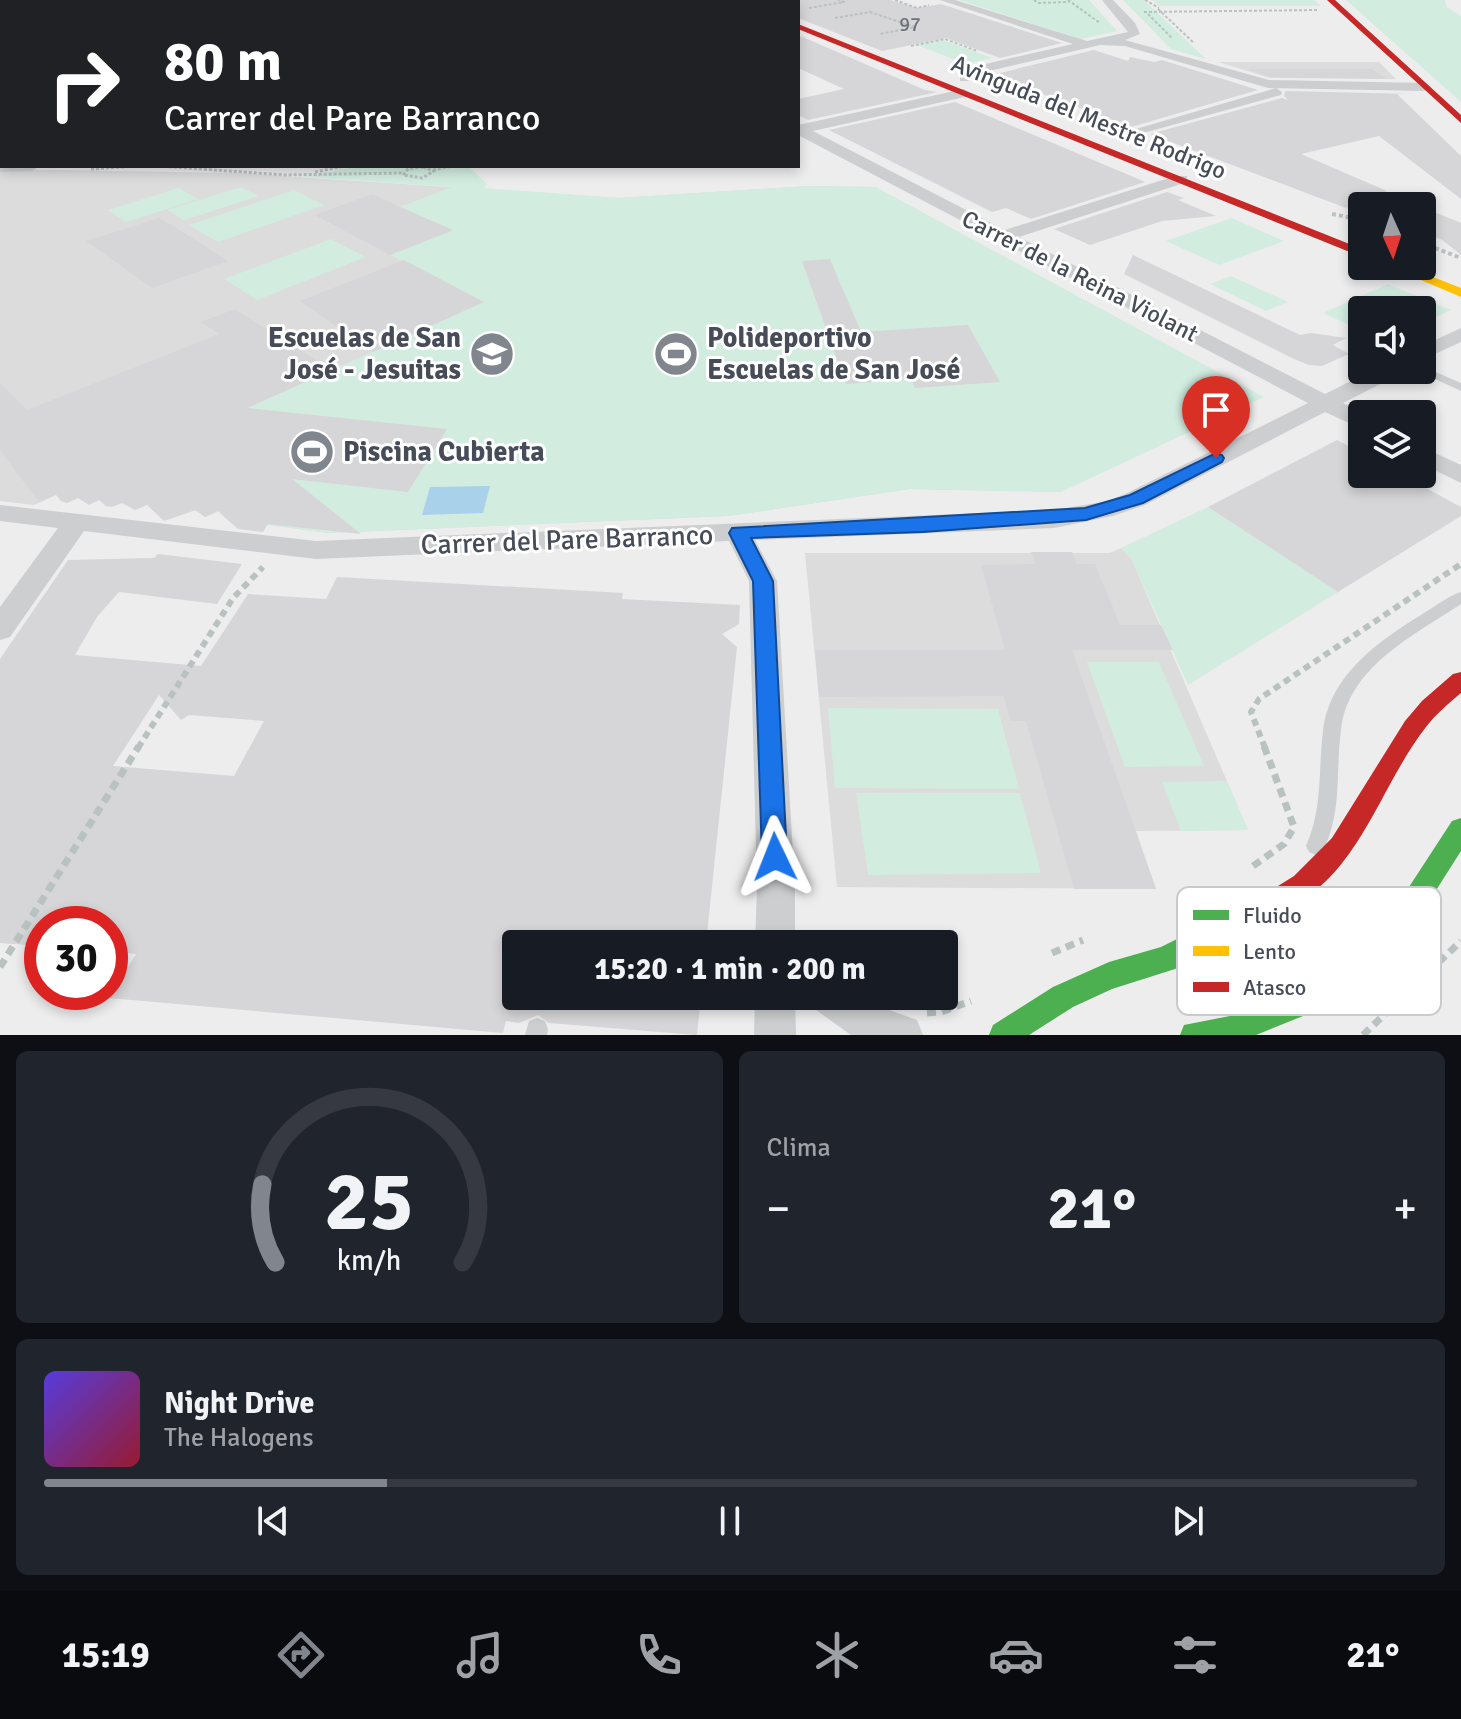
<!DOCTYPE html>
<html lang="es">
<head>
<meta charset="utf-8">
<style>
  body { margin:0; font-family:Signika,sans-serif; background:#20242c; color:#f1f3f6; height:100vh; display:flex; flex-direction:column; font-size:30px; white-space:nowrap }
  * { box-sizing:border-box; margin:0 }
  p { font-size:26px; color:#9ea1a6 }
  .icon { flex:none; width:44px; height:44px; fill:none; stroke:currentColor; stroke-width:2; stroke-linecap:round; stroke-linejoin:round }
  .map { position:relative; height:1035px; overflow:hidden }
  .panel { display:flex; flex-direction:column; gap:16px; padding:16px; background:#0d0f14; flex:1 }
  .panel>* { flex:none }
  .guide { position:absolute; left:0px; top:0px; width:800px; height:168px; box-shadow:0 4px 12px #0003; background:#202124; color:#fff; overflow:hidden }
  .needle { width:52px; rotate:177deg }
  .fabs { position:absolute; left:1348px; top:192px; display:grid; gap:16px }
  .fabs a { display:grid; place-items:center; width:88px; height:88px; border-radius:8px; background:#171b24; box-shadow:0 4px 12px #0003; font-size:40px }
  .speed { position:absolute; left:24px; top:906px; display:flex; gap:16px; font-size:40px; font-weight:700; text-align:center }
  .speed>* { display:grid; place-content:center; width:104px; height:104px; border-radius:50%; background:#171b24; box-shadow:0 4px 12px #0003; line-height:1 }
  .speed .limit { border:12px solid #d22; background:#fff; color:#111 }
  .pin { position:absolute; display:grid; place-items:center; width:68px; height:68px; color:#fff; margin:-82px -34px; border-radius:50% 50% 50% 0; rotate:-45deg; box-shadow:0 0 8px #0007 }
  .pin .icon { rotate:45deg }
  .me { position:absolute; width:88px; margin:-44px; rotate:358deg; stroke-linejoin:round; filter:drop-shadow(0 0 6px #0008) }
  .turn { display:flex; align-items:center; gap:28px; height:168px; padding:0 32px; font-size:36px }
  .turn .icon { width:104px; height:104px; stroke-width:2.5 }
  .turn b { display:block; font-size:56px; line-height:68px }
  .big { font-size:60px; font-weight:800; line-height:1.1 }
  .panel .widget { flex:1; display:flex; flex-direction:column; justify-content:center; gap:12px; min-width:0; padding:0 28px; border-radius:12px; background:#20242c }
  .panel .dial { align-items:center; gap:0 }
  .dial svg { height:208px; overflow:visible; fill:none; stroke:#363941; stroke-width:7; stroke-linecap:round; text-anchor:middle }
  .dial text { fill:#f1f3f6; stroke:none }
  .song { display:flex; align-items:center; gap:24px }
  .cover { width:96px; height:96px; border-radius:12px; background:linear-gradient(135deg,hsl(250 70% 55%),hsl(350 70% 35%)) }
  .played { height:8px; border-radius:4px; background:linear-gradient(90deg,#81858d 25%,#363941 25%) }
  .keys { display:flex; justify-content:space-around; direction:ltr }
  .heat { display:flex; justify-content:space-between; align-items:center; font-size:44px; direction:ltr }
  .panel .tiles { flex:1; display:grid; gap:16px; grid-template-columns:1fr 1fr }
  .widget:last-child { grid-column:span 2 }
  .trip { position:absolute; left:502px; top:930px; width:456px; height:80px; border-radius:8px; background:#171b24; box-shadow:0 4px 12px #0003; font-weight:800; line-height:80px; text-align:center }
  .menu { display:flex; height:128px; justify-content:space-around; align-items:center; background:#090b0e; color:#9ea1a6 }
  .menu .icon { width:56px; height:56px }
  .menu .active { color:#81858d }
  .menu b { font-size:36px; color:#f1f3f6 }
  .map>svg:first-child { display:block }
  .education { fill:#dcdcdd }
  .green { fill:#d2ece0 }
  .water { fill:#a9d1e9 }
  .building { fill:#d6d5d7; fill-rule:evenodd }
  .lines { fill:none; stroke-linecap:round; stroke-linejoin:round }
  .path-far4 { stroke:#b8c2c1; stroke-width:2; stroke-dasharray:3 2; stroke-linecap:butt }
  .path-far3 { stroke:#b8c2c1; stroke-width:3; stroke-dasharray:3 2; stroke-linecap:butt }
  .path-far2 { stroke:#b8c2c1; stroke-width:4; stroke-dasharray:4 3; stroke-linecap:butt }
  .path-far1 { stroke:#b8c2c1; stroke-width:6; stroke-dasharray:7 5; stroke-linecap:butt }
  .path { stroke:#b8c2c1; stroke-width:7; stroke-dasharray:9 6; stroke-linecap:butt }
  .lane { fill:#ccced0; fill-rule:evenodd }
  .street { fill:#ccced0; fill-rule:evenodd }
  .fast { fill:#4caf50; fill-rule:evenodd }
  .slow { fill:#ffc107; fill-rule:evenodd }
  .jam { fill:#c62828; fill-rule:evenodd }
  .route { fill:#1a73e8; stroke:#114b97; stroke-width:2 }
  .labels { text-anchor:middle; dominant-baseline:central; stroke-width:6; stroke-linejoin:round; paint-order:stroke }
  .far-number-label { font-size:20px; fill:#6c707a }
  .far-street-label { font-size:24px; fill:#464d59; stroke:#fff }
  .poi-label { font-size:28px; font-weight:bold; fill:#464d59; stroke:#fff; text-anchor:start }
  .street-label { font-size:28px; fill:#464d59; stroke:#fff }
  .key { fill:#fff; stroke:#c8cacd; stroke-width:2 }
  .key-label { font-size:22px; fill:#464d59 }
</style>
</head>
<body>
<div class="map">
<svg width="1461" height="1035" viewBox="0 0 1461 1035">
  <rect width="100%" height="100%" fill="#eeeded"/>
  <path class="education" d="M1218,62H1379L1396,79L1270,78Z
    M0,169L234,173L619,198L809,186L876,187L1061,492L910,489L728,516L329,533L228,520L218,511L205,517L123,464L34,505L0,501Z
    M1121,548L1131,558L1248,830L1136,831L1156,889L837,887L805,553H1110Z"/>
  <path class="green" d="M959,0H1089L1117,31L1081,39Z
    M1123,0H1144L1206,59L1171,49Z
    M1152,0H1314L1321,6H1159Z
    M1346,0H1445L1447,7L1461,16V102Z
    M943,40L992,58L965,64L917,45Z
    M359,166H468L487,184L484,188L619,198L809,186L876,187L1264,397L1061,492L910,489L728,516L329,533L228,520L218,511L205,517L123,464L483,302L390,255L452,231L400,207L452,187L304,177Z
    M241,187L259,196L184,220L167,210Z
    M179,188L198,199L126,222L108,210Z
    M294,190L324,205L218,242L189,225Z
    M1232,218L1284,241L1219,265L1166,241Z
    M331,239L366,257L257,300L224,279Z
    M1231,276L1288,302L1266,311L1210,284Z
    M1388,284L1451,310L1422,324V310H1362V331L1323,313Z
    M1208,507L1338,592L1188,685L1131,558L1121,548Z
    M1087,662H1159L1204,766L1125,767Z
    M828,708L998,709L1019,789L835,788Z
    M1227,781L1248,830L1181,831L1162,782Z
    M856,793H1020L1041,873L868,875Z"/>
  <path class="water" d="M490,486L483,513L422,515L430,487Z"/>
  <path class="building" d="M798,0H890L917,8L941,4L1062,43L1000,58L946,38L882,51L798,18Z
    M798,35L925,90L937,92L808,120L798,115V99L844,89L798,68Z
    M1094,50L1128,61L1130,57L1154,62L1162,60L1258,90L1131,127L992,75Z
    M1248,69H1372L1388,79L1269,77Z
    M1285,91L1413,94H1397L1461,156V199L1379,136L1301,154L1387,191L1346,208L1150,134L1282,98L1288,100L1284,96Z
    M955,102L1136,178L1145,182L1031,219L1006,208L992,212L829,130Z
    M1167,192L1184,198L1178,200L1216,216L1162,221L1090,245L1054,229Z
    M372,194L400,207L453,230L390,255L315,215Z
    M1422,207L1461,223V255L1441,239L1422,234Z
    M159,218L170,224L228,261L152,288L86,241Z
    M1133,255L1300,335L1311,333L1346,338L1333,345L1349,354L1322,366L1309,365L1294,359L1124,274Z
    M830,259L861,332L968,325L1000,382L915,388L911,379L846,384L802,261Z
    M404,260L484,302L373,352L300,301Z
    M235,309L332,370L247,408L447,429L408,492L292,479L361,534L268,524L263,532L238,529L218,511L205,517L196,510L164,521L147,505L135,510L122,503L112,507L106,506L99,500L89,505L78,498L67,503L61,501L56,495L39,502L0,450V383L27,410L219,334L201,322Z
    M1337,440L1362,453V474H1400L1461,507V516L1338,592L1208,507Z
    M1031,552H1072L1077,564H1095L1120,625H1161L1173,650H1072L1156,889H1074L1026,721H1010L1004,696L819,697L815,650H1005L981,565L1036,564Z
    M158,554L242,564L217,604L119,592L97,617L75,655L201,666L248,594L326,599L337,577L623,593L622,599L740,605L739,624L722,634L737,647L706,944H516V996H701L697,1035L549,1023L538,1015L519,1023L506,1021L503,1033L109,998L136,954L110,951V924H42V946L0,943V659L68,560L154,558ZM159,695L181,720L189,715L264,721L234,776L113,766Z"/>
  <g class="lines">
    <path class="path-far4" d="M895,0L917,8L929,5
      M1034,0L1038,3L1069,2
      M1068,0L1100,23
      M1145,0L1159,8
      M506,2L516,0
      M809,8L844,2L838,0
      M1158,9L1194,43
      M1144,12L1317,10
      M1148,14L1172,38
      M835,18L870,12L915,27L880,34
      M911,46L945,39L977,51"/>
    <path class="path-far3" d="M159,166L284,175L403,173
      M423,167L434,171L422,178L403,175L408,169Z
      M91,169L138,166
      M433,170L452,166
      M315,172L345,166"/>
    <path class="path-far2" d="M1332,214L1362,220
      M1422,243L1461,258"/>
    <path class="path-far1" d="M138,748L233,598L263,567
      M1265,748L1251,712L1259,699L1461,564"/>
    <path class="path" d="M1253,866L1284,844L1294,827L1264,746
      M1052,953L1083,940
      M0,967L139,746
      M927,1013L941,1012L971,1001
      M1363,1035L1461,941"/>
    <path class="lane" d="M1422,366L1461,383V391L1418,371L1417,370H1422Z
      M1461,592V604C1413,636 1348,667 1341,730C1335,776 1343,807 1323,852L1316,855L1309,852L1306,846C1323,808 1318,771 1323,731C1330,674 1379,641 1424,613C1436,606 1448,596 1461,592Z
      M537,1018L545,1021L548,1029L547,1035H525L529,1021Z"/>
    <path class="street" d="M0,0H24L2,2L0,5Z
      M164,0H177L163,2Z
      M265,0H277L264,2Z
      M301,0H313L300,2Z
      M433,0H450L432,2Z
      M940,0H955L1087,41L1128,32L1102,0H1113L1135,23L1140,34L1125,40L1269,80L1425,83L1431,87L1425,91L1268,88L1125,46L1100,45L985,72L968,81H960V75L977,66L1073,44Z
      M0,66L2,67V75L0,74Z
      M1276,88L1282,92L1281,95L1136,135L1129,131Z
      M964,89L970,93L969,96L813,131L1005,230L1175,176H1187V182L1019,237L1325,394L1373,370H1401L1398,375L1343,403L1364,414L1362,429L1325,412L1145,505L1113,516L1054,528L755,540L777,581L795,888V944H755L757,888L749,581L729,541L316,559L84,531L10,637L0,640V607L58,528L0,521V505L316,541L1054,510L1108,501L1127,493L1308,403L798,135V125Z
      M0,142H2V150H0Z
      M0,162L2,166H40L32,171L0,172Z
      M1461,328V342L1422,360V346Z
      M1422,447L1461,465V483L1422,464Z
      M755,996H795L796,1035H754Z
      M810,996H866L881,1007L917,1020L923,1035H851L816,1010Z"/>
    <path class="fast" d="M759,0H769L772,2H762Z
      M1461,818V851L1412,928L1349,985L1303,1016L1256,1035H1180L1184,1025L1235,1015L1284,995L1329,965L1394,910L1452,821Z
      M1279,888L1288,891L1292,900L1288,909L1175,969L1112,989L1073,1007L1029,1035H989L993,1025L1053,987L1109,962L1161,947Z"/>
    <path class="slow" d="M0,86H2V92H0Z
      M1388,266H1405L1461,288V297Z"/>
    <path class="jam" d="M1327,0H1335L1461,115V123Z
      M798,24L1362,249V257L798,29Z
      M1461,672V693C1449,703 1436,714 1426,727C1378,788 1358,881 1279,912L1270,909L1266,900L1270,891L1294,876L1332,838L1405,721L1422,701L1453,674Z"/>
  </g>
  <path class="route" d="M1216,453L1222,455L1224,458L1222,462L1143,503L1086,520L923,532L751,538L773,581L787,857L784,865L775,869L766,865L762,857L753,581L729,533L732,528L1085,508L1130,495Z"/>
  <defs>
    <g id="school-disc" transform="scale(2.3)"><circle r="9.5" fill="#81858d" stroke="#fff"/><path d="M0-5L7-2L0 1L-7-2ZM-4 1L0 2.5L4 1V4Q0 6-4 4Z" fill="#fff"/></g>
    <g id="stadium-disc" transform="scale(2.3)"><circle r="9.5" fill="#81858d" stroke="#fff"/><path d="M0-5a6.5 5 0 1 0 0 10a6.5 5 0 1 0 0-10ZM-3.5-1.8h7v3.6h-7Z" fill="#fff"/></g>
  </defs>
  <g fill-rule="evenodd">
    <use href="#school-disc" x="492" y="354"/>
    <use href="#stadium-disc" x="676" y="354"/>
    <use href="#stadium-disc" x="312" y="452"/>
  </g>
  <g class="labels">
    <g class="far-number-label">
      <text x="910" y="24">97</text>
    </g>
    <g class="far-street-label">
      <text transform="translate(1089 117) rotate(22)">Avinguda del Mestre Rodrigo</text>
      <text transform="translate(1080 276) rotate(27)">Carrer de la Reina Violant</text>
    </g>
    <g class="poi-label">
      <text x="461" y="338" text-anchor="end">Escuelas de San<tspan x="461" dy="32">José - Jesuitas</tspan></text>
      <text x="707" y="338">Polideportivo<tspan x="707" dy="32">Escuelas de San José</tspan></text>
      <text x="343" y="452">Piscina Cubierta</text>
    </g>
    <g class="street-label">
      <text transform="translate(567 540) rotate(-2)">Carrer del Pare Barranco</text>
    </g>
  </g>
  <rect x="1177" y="887" width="264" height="128" rx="12" class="key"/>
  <rect x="1193" y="910" width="36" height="10" fill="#4caf50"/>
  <rect x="1193" y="946" width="36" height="10" fill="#ffc107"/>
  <rect x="1193" y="982" width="36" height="10" fill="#c62828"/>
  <g class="key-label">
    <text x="1243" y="923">Fluido</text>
    <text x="1243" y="959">Lento</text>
    <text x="1243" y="995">Atasco</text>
  </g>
</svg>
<div class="fabs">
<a><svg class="needle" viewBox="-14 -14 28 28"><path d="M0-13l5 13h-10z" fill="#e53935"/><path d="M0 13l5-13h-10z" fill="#9ea1a6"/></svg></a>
<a><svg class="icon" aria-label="sound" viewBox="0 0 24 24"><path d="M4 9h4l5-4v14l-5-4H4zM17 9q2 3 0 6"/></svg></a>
<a><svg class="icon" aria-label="layers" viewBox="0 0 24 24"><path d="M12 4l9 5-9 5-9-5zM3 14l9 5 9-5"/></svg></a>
</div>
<div class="speed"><div class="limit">30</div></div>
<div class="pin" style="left:1216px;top:458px;background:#d93025"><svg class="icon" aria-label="arrive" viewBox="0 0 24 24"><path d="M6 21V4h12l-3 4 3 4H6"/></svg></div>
<svg class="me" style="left:775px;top:857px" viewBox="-20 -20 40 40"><path d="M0-17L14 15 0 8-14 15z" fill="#1a73e8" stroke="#fff" stroke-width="4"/></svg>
<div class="trip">15:20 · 1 min · 200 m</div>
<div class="guide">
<div class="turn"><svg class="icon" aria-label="right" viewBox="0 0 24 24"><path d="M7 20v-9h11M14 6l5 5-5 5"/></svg><div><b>80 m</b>Carrer del Pare Barranco</div></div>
</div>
</div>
<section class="panel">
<div class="tiles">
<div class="widget dial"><svg viewBox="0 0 100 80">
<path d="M14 69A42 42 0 1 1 86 69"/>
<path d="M14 69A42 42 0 0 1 9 39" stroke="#81858d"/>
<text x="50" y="56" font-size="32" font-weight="700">25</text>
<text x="50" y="72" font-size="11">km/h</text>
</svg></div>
<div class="widget"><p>Clima</p>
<div class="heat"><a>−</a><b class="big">21°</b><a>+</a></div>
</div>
<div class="widget">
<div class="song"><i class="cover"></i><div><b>Night Drive</b><p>The Halogens</p></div></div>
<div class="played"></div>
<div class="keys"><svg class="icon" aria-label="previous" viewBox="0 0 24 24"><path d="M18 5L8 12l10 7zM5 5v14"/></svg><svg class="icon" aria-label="pause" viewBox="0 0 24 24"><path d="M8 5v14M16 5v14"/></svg><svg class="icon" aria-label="next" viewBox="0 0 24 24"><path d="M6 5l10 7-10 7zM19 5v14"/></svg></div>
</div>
</div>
</section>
<nav class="menu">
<b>15:19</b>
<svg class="icon active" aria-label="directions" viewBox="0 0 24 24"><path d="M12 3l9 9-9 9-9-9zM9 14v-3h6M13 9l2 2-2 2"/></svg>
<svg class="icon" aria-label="music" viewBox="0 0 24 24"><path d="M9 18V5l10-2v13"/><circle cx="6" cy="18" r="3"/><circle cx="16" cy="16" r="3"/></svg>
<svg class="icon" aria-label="phone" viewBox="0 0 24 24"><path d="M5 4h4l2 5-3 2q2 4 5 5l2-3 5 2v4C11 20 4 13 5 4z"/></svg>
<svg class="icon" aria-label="climate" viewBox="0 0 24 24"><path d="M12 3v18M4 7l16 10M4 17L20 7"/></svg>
<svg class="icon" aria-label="car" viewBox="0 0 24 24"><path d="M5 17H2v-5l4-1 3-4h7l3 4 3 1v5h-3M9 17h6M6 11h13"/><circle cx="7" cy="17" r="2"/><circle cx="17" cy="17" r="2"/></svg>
<svg class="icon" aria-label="filters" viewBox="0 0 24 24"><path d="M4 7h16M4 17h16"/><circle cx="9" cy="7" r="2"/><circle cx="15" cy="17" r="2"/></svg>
<b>21°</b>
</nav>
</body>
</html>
